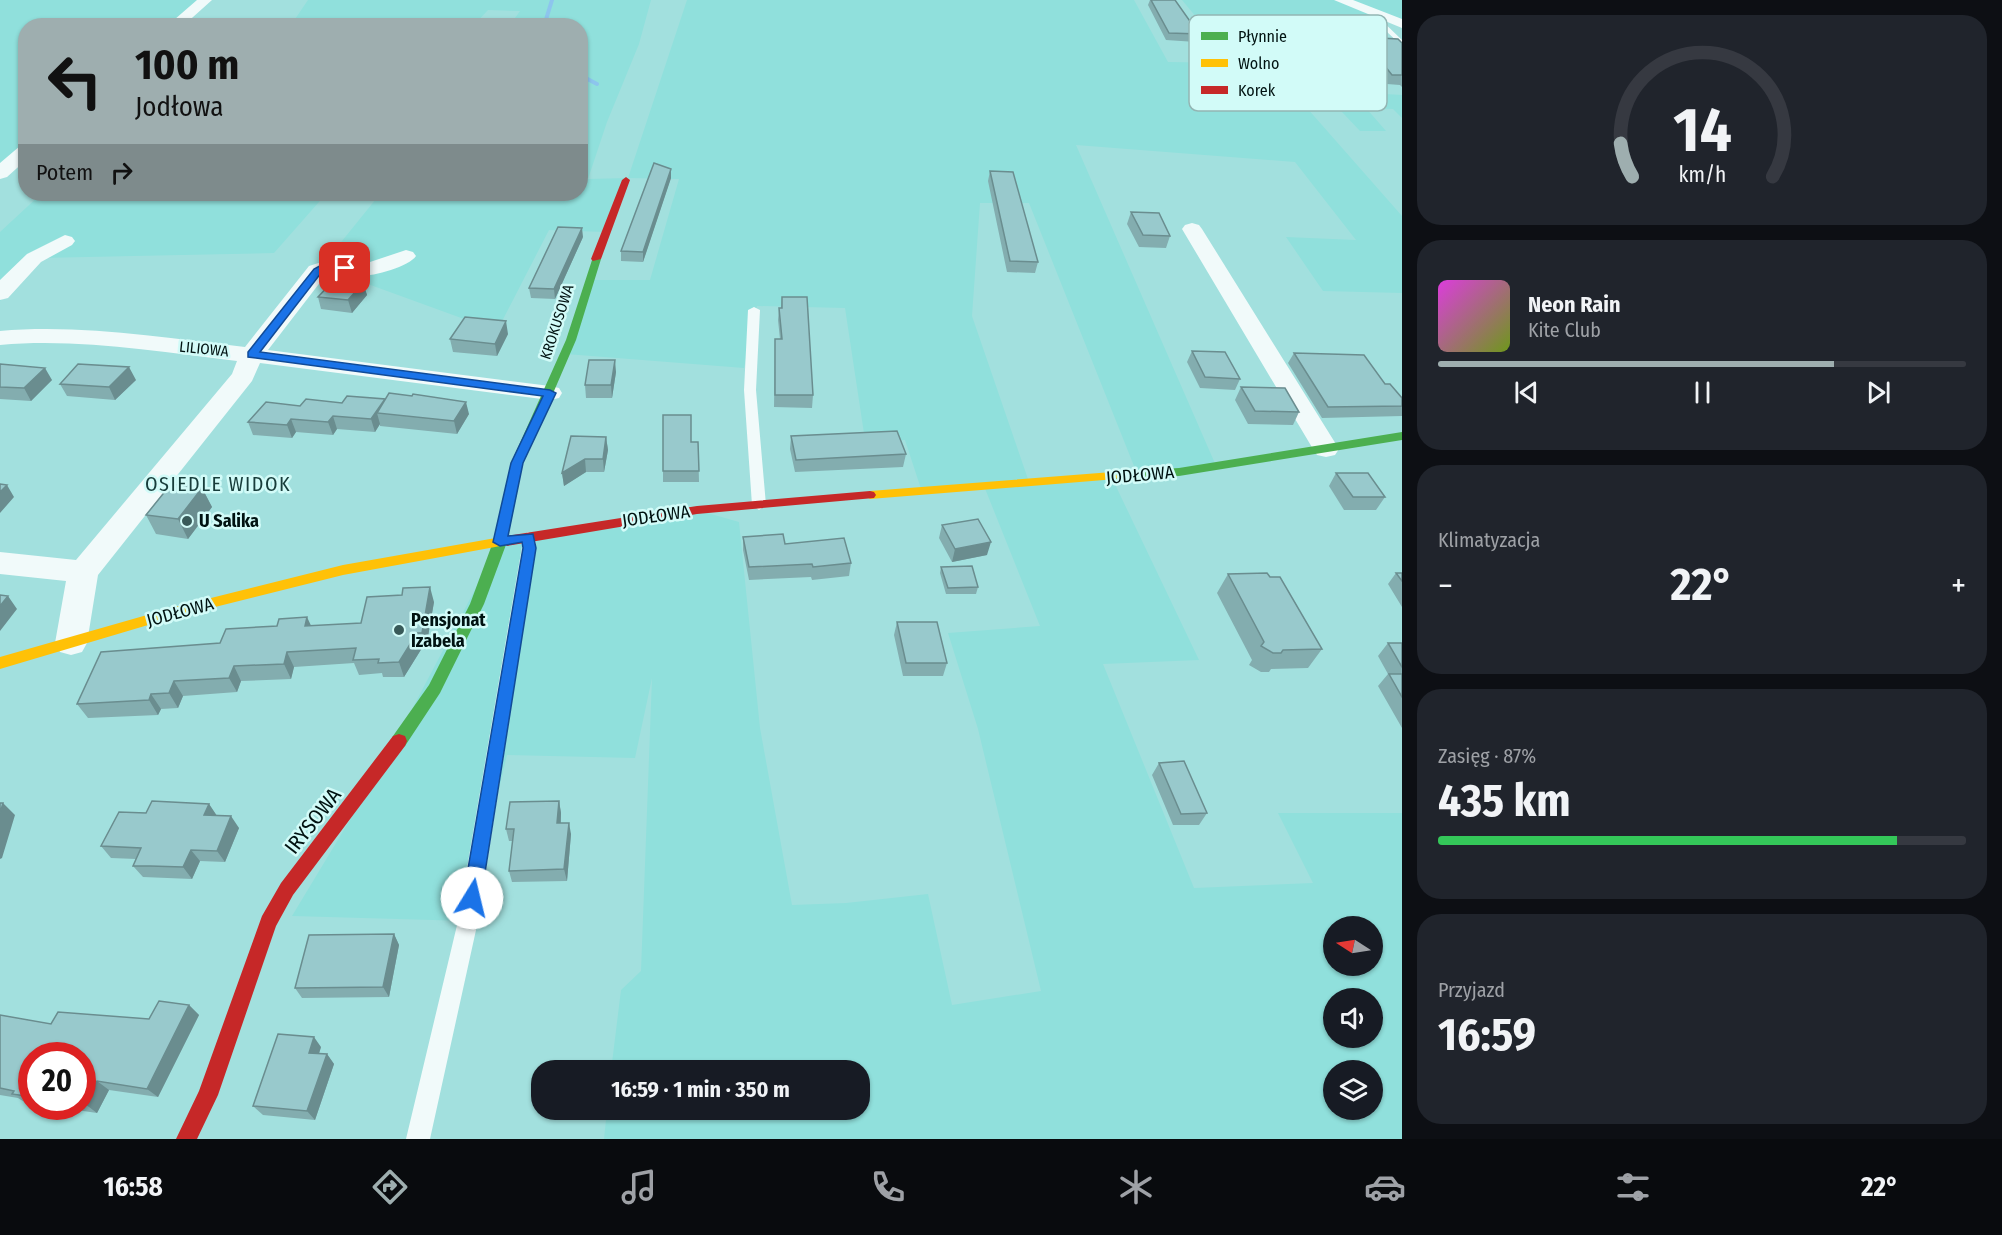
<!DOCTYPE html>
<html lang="pl">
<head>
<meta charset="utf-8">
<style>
  body { margin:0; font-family:"Fira Sans Condensed",sans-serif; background:#20242c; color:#f1f3f6; height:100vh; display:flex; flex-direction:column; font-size:22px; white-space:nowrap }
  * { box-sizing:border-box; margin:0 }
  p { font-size:20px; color:#9ea1a6 }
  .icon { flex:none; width:33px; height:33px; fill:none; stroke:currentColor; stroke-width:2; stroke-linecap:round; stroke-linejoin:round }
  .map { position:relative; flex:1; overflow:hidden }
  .panel { display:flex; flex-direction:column; gap:15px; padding:15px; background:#0d0f14; width:600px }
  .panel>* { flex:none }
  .banner { position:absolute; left:18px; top:18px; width:570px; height:183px; border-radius:24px; box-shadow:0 2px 4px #0004; background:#9eaeaf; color:#111; overflow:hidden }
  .needle { width:39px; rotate:282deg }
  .controls { position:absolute; left:1323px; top:916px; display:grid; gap:12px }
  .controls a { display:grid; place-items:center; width:60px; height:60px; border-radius:50%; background:#171b24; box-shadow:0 2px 4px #0004; font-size:30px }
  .speed { position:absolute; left:18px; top:1042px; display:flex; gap:12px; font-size:30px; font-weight:700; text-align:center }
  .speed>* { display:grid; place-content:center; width:78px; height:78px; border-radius:50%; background:#171b24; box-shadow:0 2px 4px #0004; line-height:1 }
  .speed .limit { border:9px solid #d22; background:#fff; color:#111 }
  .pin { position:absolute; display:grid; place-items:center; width:51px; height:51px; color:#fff; margin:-26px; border-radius:12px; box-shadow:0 3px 9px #0006 }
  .me { position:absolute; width:66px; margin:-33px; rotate:9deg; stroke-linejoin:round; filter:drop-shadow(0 0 4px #0008) }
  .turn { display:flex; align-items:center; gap:21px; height:126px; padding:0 18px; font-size:27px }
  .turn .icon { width:78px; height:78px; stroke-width:2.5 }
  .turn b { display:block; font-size:42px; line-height:51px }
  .then { display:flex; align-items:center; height:57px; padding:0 18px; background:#0003; gap:12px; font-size:22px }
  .big { font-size:45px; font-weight:700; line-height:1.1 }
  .panel .widget { flex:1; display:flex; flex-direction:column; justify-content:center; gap:9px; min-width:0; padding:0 21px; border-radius:24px; background:#20242c }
  .panel .dial { align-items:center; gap:0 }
  .dial svg { height:156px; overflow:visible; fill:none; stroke:#363941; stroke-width:7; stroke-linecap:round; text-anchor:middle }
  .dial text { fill:#f1f3f6; stroke:none }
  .song { display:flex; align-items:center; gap:18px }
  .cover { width:72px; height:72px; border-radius:9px; background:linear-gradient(135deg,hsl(300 70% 55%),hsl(80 70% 35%)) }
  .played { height:6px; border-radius:3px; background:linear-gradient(90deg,#9eaeaf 75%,#363941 75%) }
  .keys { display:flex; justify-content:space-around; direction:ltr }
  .heat { display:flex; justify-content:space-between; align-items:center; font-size:33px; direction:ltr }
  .charge { height:9px; border-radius:4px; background:linear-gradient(90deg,#34c759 87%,#363941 0) }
  .trip { position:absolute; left:531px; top:1060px; width:339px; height:60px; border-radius:24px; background:#171b24; box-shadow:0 2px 4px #0004; font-weight:700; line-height:60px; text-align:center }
  .dock { display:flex; height:96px; justify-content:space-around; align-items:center; background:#090b0e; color:#9ea1a6 }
  .dock .icon { width:42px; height:42px }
  .dock .current { color:#9eaeaf }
  .dock b { font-size:27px; color:#f1f3f6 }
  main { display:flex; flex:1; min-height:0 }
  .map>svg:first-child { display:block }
  .green { fill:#90e0dc; fill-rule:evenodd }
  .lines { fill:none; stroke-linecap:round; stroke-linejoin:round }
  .stream { stroke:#8dc5ed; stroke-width:4 }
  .lane { fill:#f1fafa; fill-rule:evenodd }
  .street { fill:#f1fafa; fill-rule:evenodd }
  .fast { fill:#4caf50; fill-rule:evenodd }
  .slow { fill:#ffc107; fill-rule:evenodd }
  .jam { fill:#c62828; fill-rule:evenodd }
  .wall { fill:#83adaf }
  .shaded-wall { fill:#6a8d8f }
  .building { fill:#98c9cc; stroke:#6a8d8f; stroke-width:1.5 }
  .route { fill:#1a73e8; stroke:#114b97; stroke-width:1.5 }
  .poi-dot { fill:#395a59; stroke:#d2fbf8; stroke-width:2 }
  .labels { text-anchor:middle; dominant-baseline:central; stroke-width:5; stroke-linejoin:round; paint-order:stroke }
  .far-street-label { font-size:15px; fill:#001211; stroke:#d2fbf8 }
  .street-label { font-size:18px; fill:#001211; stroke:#d2fbf8 }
  .poi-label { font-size:18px; font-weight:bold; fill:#001211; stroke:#d2fbf8; text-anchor:start }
  .neighbourhood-label { font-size:20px; letter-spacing:1.5px; fill:#183d3b; stroke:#d2fbf8 }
  .near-street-label { font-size:21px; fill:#001211; stroke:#d2fbf8 }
  .key { fill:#d2fbf8; stroke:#93b5b3; stroke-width:1.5 }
  .key-label { font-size:16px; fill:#001211 }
</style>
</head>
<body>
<main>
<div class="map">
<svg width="1402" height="1139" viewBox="0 0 1402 1139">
  <rect width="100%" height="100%" fill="#a2e0de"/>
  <path class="green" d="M0,0H205L174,25L26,26L25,150L0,173Z
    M308,0H651L639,44L607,122L588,179L628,178L687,0H1134L1168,62L1231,63L1227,54L1182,0H1402V22L1375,14L1390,33L1331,34L1368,66L1323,65L1350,92L1402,95V118L1393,109L1366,108L1386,131H1360L1250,15H1225L1402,216V293L1323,291L1286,237L1356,240L1295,162L1076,145L1217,468L1138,476L1029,203H980L972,316L1029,482L1112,478L1199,660L1103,664L1194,888L1313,883L1278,813H1402V1139H604L607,1110H860V1071H611L621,990L641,971L652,678L635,758L507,755L468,921L292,916L380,770L500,542L697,510L739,522L760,728L792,905L846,903L928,894L952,1005L1041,991L978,729L948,633L1040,626L984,486L922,492L905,440H865L845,308L757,306L744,368L566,354L588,280H650L679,179L628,178L604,232L549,230L497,331L321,267L380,194H580V26L510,25L520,11L488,10L474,25H291ZM1334,927H1372V966H1334ZM1334,999H1372V1038H1334ZM1334,1071H1372V1110H1334Z
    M41,194H326L274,253L41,258L0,301V232Z"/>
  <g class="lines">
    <path class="stream" d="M544,26L552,0
      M580,75L597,84"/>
    <path class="lane" d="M1373,13H1377V16L1402,40V46L1371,17Z
      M754,307L760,310L756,390L766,505L759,510L752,505L744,390L748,310Z
      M528,532L535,537L536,547L478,921L430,1139H406L458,921L513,599L522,547L521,537Z"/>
    <path class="street" d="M197,0H212L183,26H167Z
      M1334,0H1353L1402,19V28Z
      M26,145V160L7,177L0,179V163L20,146Z
      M1192,223L1199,225L1202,229L1339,449L1335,455L1326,457L1317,455L1313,449L1182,229L1185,225Z
      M65,235L72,237L75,241L72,245L41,262L8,298L0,300V280L27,254Z
      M406,250L413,252L416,256C409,267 371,277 358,276C346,275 335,269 325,276L268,350L550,386L559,388L562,393L559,398L550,400L260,363L252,381L98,575L87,643L82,652L71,655L60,652L55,643L66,581L0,574V552L76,560L232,374L237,361C159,352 79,338 0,345V331C82,324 164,338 245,347L309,266L328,260L364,264Z"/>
    <path class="fast" d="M593,257L601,259L576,340L523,463L507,542L484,604L440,693L405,746L399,748L393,746L391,741L393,736L429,685L470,604L493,542L511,463L566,340Z
      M1402,432V440L1179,476L1112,480L1106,476L1112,472L1179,468Z"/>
    <path class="slow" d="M1112,472L1118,476L1116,479L870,499L864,495L870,491Z
      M507,536L514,541L512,544L343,575L175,617L0,669V657L175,607L343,565Z"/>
    <path class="jam" d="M626,177L630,180L601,259L593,261L591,259L622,180Z
      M870,491L874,492L876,495L874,498L697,514L507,546L500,541L507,536L697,506Z
      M399,734L405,736L407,741L405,746L293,895L276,926L218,1095L197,1139H176L199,1091L262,916L281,883L393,736Z"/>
  </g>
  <path class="wall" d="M1150,0H1175L1199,34L1196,42L1166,40L1148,5Z
    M1362,37L1402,43V87L1400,85L1387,84L1358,46Z
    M671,169V178L643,262L621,261V251Z
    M990,171L1038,262L1035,273L1007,272L988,181Z
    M1131,212L1170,236L1166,248L1139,247L1127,224Z
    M583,237L555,299L531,298L529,288Z
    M363,283L367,295L352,313L321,309L318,297Z
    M782,297L813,395L812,408L774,407L775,339H780L778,320L779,308H781Z
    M508,334L497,356L453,352L450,339Z
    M1192,351L1240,379L1235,390L1200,388L1187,362Z
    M1294,353L1385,384L1402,398V416L1322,418L1288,363Z
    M0,364L52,380L31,401L0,399Z
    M616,372L612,398H586L585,385Z
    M136,380L115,400L67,396L60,384Z
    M1241,387L1299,412L1293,425L1248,424L1235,400Z
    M342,403L469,414L457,434L380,426V424L375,432L337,429L333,435L296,432L292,438L253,435L248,422L300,406Z
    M791,436L906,454L903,467L795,472L790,449Z
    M606,437L608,450L604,472H586L564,486L562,473Z
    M698,442L699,482H663V471Z
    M1336,473L1385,497L1376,510H1344L1329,486Z
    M202,488L212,507L188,539L156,534L146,515Z
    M942,525L987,555L952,562L939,538Z
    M743,537L785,544L851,563L849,576L812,580L811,577L749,580L743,550Z
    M941,567L978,587L976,594H946L940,573Z
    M1396,573H1402V607L1388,584Z
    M1228,574L1322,649L1308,668L1271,669L1269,672H1261L1249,665L1252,660L1217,593Z
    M434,602L426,648H422L404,677H383L382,673L359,675L354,663L294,667L291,679L241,681L237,692L183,696L178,708L161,709L158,715L88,718L77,704L220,643L311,626L361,623Z
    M897,622L947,663L943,676H903L894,635Z
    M1388,643H1402V728L1378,686L1388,674L1378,656Z
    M1159,763L1207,813L1199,825H1173L1152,775Z
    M559,801L561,813V823L571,834L567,881L512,882L509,871L513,841H509L506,829Z
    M209,804L217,816L239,828L225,862L200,861L192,879L143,877L133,866L136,859L111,858L101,846L146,813Z
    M394,934L399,945L389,997L302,998L295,988Z
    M189,1005L199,1015L158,1097L109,1090L97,1113L56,1107H82V1056H32V1104L26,1103L18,1098L0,1095V1015L51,1024L149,1019Z
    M321,1047L319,1054H327L334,1064L315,1120L263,1115L253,1106Z"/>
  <path class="shaded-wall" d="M671,169V178L643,262V252Z
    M582,228L583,237L555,299L554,289Z
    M363,283L367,295L352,313L348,300Z
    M506,321L508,334L497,356L495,344Z
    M615,360L616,372L612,398L611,385Z
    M129,367L136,380L115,400L109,387Z
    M45,368L52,380L31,401L24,388Z
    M385,399L377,413L380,424L375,432L371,419Z
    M466,402L469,414L457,434L454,421Z
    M333,416L337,429L333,435L328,422Z
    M291,419L296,432L292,438L287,425Z
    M606,437L608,450L604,472L603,459Z
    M585,459L586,472L564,486L562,473Z
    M7,485L14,497L0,513V492Z
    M202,488L212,507L188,539L178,519Z
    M991,542L987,555L952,562L955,549Z
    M430,587L434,602L426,648L422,633Z
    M8,596L17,609L0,631V606Z
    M307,617L314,632L305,626Z
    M417,633L422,648L404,677L399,662Z
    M287,652L294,667L291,679L284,664Z
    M234,666L241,681L237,692L229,678Z
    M174,681L183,696L178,708L169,693Z
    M151,694L161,709L158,715L149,700Z
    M559,801L561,813L560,835L557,823Z
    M3,803L15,815L2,858L0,859V813Z
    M209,804L217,816L204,815Z
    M231,816L239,828L225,862L217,851Z
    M569,823L571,834L567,881L564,869Z
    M191,850L200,861L192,879L183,867Z
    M394,934L399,945L389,997L383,987Z
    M189,1005L199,1015L158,1097L147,1089Z
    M314,1037L321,1047L316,1062L309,1053Z
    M327,1054L334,1064L315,1120L307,1111Z
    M97,1081L109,1090L97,1113L85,1104Z"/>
  <path class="building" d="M1151,0H1175L1199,34L1169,33Z
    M1362,37L1398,39L1402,43V75H1392Z
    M654,163L671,169L643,252L621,251Z
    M990,171L1013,172L1038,262L1010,261Z
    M1131,212L1159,213L1170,236L1143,235Z
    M558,227L582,228L554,289L529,288Z
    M335,279L363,283L348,300L318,297Z
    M782,297H807L813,395H775V339H782L779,308H782Z
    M465,317L506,321L495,344L450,339Z
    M1192,351L1225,352L1240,379L1205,377Z
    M1294,353L1364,355L1385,384H1390L1402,398V406L1328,407Z
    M589,360H615L611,385H585Z
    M0,364L45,368L24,388L0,387Z
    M78,364L129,367L109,387L60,384Z
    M1241,387L1285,388L1299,412L1255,411Z
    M389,393L412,396L413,394L466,402L454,421L377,413Z
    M347,396L385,399L371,419L333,416L328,422L291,419L287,425L248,422L266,402L300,406L306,399L342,403Z
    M663,415H691V442H698L699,471H663Z
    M897,431L906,454L796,460L791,436Z
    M571,436L606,437L603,459H585L562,473Z
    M1336,473H1368L1385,497H1353Z
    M0,484L7,485L0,492Z
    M171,484L202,488L178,519L146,515Z
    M978,519L991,542L955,549L942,525Z
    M783,534L785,544L844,538L851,563L813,567L812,564L749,567L743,537Z
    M972,566L978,587L948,588L941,567Z
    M1267,573L1270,577H1280L1322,649L1283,650L1281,653H1273L1261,646L1264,642L1228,574Z
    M1396,573H1402V581Z
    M430,587L422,633H417L399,662L378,663L379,659L353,660L356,648L287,652L284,664L234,666L229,678L174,681L169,693L151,694L149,700L77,704L101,652L220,643L226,629L277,626L279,619L307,617L305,626L361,623L367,597L402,595L403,588Z
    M0,595L8,596L0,606Z
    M897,622H937L947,663H906Z
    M1388,643H1402V667Z
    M1389,674H1402V697Z
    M1184,761L1207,813L1181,814L1159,763Z
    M152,801L209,804L204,815L231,816L217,851L191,850L183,867L150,866H133L141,848L101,846L119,812L146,813Z
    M559,801L557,823H569L564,869L509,871L514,829H506L510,802Z
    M0,803H3L0,813Z
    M394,934L383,987L295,988L309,935Z
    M159,1001L189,1005L147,1089L97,1081L85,1104H82V1056H32V1097L12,1094L14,1091L0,1088V1015L51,1024L58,1012L149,1019Z
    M278,1034L314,1037L309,1053L327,1054L307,1111L253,1106Z"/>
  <path class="route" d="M325,263L350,268L345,270L327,269L321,273L260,352L550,390L556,393L523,463L508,536L533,534L536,548L481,898L478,904L472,907L466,904L463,898L523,548L522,542L500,546L493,542L511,463L543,396L248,357V352L314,269Z"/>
  <g class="poi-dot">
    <circle cx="187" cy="521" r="6"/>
    <circle cx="399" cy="630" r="6"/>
  </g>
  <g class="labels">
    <g class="far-street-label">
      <text transform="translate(557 322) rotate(-72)">KROKUSOWA</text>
      <text transform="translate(204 349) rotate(6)">LILIOWA</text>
    </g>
    <g class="street-label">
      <text transform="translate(1140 475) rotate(-5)">JODŁOWA</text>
      <text transform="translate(656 516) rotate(-8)">JODŁOWA</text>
      <text transform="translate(180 612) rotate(-15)">JODŁOWA</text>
    </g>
    <g class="poi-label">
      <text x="199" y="521">U Salika</text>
      <text x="411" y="620">Pensjonat<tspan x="411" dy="21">Izabela</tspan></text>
    </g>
    <g class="neighbourhood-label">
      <text x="218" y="484">OSIEDLE WIDOK</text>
    </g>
    <g class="near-street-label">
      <text transform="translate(313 821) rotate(-52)">IRYSOWA</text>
    </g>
  </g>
  <rect x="1189" y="15" width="198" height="96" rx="9" class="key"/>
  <rect x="1201" y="32" width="27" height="8" fill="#4caf50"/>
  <rect x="1201" y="59" width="27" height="8" fill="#ffc107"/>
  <rect x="1201" y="86" width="27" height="8" fill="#c62828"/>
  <g class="key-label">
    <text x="1238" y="42">Płynnie</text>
    <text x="1238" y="69">Wolno</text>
    <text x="1238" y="96">Korek</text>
  </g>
</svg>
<div class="controls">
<a><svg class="needle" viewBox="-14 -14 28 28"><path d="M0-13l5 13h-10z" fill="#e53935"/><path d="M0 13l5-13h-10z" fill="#9ea1a6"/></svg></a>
<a><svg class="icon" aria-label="sound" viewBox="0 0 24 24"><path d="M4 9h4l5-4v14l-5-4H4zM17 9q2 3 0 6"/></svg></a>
<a><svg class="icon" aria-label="layers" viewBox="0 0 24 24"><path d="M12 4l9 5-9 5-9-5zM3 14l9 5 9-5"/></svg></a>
</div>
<div class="speed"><div class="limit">20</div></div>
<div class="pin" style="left:345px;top:268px;background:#d93025"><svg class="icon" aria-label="arrive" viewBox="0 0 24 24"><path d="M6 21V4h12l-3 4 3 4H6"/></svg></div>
<svg class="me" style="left:472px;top:898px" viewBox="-20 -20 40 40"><circle r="19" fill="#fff"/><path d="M0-13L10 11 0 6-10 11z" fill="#1a73e8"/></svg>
<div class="trip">16:59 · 1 min · 350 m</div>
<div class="banner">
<div class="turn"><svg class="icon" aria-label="left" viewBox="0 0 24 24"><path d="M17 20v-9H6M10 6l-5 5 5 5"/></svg><div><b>100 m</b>Jodłowa</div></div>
<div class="then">Potem<svg class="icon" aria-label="right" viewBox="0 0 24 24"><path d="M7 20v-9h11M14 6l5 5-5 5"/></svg></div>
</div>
</div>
<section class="panel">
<div class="widget dial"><svg viewBox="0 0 100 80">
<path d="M14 69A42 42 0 1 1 86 69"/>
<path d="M14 69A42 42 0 0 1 8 52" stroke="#9eaeaf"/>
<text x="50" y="56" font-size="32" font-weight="700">14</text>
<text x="50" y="72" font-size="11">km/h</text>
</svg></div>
<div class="widget">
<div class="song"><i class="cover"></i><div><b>Neon Rain</b><p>Kite Club</p></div></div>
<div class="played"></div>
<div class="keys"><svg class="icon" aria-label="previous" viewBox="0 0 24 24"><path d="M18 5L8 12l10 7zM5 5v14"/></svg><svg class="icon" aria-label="pause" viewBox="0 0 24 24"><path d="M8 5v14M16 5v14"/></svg><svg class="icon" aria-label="next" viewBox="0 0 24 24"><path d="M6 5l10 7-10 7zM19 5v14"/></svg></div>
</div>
<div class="widget"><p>Klimatyzacja</p>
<div class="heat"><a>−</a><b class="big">22°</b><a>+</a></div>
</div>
<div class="widget"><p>Zasięg · 87%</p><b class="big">435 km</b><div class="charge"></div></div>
<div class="widget"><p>Przyjazd</p><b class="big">16:59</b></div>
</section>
</main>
<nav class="dock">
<b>16:58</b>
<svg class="icon current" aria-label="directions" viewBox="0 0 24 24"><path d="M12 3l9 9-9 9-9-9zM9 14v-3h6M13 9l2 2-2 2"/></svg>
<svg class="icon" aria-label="music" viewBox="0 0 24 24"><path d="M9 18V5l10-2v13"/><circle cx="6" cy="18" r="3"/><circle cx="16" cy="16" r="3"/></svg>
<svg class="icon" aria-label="phone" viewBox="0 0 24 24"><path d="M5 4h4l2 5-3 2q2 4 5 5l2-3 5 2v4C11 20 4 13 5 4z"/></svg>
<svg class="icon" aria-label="climate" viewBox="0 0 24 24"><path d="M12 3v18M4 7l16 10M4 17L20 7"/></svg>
<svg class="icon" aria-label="car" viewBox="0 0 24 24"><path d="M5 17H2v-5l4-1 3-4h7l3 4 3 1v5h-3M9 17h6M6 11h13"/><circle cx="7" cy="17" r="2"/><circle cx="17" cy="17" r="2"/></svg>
<svg class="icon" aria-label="filters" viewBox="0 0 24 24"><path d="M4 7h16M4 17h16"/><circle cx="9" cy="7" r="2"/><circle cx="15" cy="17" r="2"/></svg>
<b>22°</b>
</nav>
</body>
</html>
